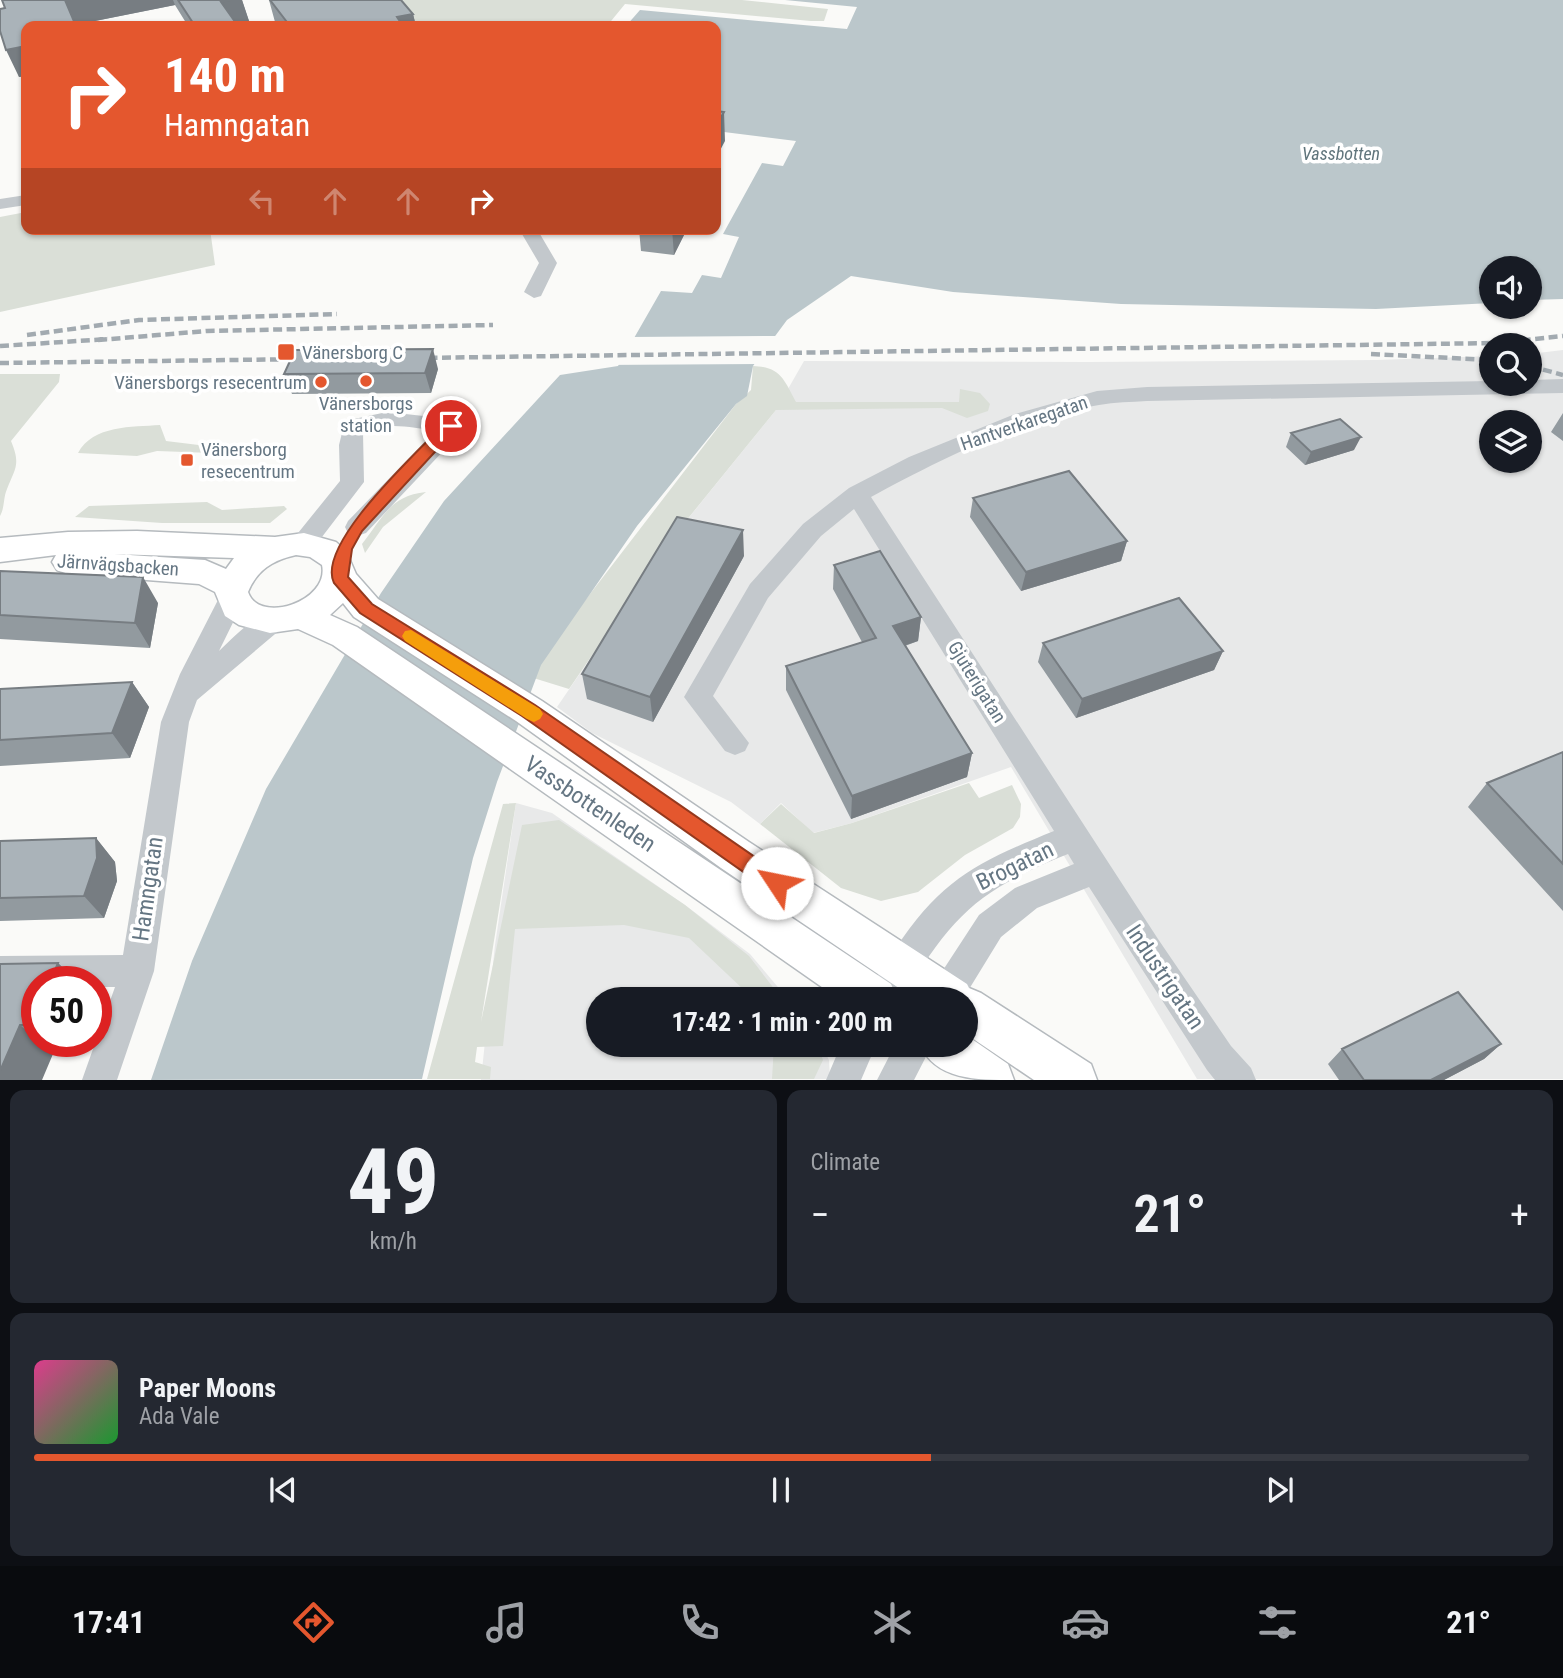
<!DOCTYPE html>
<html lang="en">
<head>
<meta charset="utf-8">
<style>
  body { margin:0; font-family:"Roboto Condensed",sans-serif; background:#242831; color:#f1f3f6; height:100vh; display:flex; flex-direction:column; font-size:26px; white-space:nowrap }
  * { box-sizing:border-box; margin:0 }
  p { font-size:23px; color:#9ea1a6 }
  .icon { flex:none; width:38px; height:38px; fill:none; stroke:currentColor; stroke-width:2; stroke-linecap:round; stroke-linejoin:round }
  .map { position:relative; height:1080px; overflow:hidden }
  .sheet { display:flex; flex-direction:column; gap:10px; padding:10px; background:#0d0f14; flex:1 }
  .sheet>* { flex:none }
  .banner { position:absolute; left:21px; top:21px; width:700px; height:214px; border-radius:14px; box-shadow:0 2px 5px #0004; background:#e4572e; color:#fff; overflow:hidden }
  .fabs { position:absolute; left:1479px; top:256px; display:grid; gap:14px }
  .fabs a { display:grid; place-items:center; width:63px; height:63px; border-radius:50%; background:#171b24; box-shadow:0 2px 5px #0004; font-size:35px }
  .speed { position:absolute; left:21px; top:966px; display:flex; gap:14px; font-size:35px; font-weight:700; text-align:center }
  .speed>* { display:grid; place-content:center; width:91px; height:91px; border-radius:50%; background:#171b24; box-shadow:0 2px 5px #0004; line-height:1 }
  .speed .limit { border:10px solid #d22; background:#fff; color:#111 }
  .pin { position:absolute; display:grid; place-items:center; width:60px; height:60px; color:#fff; margin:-30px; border:4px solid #fff; border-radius:50%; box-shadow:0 2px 7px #0007 }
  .me { position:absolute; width:77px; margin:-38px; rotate:304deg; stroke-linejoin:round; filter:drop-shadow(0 0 5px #0008) }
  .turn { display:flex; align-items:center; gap:24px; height:147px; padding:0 28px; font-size:32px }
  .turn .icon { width:91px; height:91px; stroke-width:2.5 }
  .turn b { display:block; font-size:49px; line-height:60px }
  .lanes { display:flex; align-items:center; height:66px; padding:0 28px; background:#0003; justify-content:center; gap:35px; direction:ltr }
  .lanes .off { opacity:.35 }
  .big { font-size:52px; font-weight:700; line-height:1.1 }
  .sheet .tile { flex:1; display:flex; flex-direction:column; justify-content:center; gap:10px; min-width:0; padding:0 24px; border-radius:14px; background:#242831 }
  .sheet .dial { align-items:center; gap:0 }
  .dial b { font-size:91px; line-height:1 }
  .song { display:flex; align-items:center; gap:21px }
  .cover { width:84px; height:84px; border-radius:10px; background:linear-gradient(135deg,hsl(330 70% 55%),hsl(130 70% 35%)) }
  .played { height:7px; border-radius:4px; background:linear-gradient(90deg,#e4572e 60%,#363941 60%) }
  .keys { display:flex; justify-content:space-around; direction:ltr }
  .heat { display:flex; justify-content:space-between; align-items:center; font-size:38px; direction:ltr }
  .sheet .tiles { flex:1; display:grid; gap:10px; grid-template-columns:1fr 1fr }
  .tile:last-child { grid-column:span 2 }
  .trip { position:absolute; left:586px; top:987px; width:392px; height:70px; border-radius:35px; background:#171b24; box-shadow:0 2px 5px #0004; font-weight:700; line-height:70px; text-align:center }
  .menu { display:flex; height:112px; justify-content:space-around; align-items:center; background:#090b0e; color:#9ea1a6 }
  .menu .icon { width:49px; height:49px }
  .menu .selected { color:#e4572e }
  .menu b { font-size:32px; color:#f1f3f6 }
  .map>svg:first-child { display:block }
  .built { fill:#e8e9e9; fill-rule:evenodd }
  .green { fill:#dadfd7 }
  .water { fill:#bbc7cb }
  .pier { fill:#fafaf8 }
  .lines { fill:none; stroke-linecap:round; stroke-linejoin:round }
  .major-casing { stroke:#b5babe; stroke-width:3 }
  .minor { fill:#c3c8cc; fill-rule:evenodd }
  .major { fill:#fff; fill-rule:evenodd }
  .rail { stroke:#a2aab0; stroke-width:4.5; stroke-dasharray:9 4.5; stroke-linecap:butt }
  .wall { fill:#929a9f }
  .shaded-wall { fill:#777d82 }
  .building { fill:#aab3b9; stroke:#777d82; stroke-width:2 }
  .route { fill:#e4572e; stroke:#94391e; stroke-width:2 }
  .slow { fill:#f59e0b }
  .poi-dot { fill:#e4572e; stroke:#fff; stroke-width:2.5 }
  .labels { text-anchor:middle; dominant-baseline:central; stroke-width:7; stroke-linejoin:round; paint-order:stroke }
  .far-water-label { font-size:18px; font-style:italic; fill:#60757c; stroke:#fff }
  .poi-label { font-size:19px; fill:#657683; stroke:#fff; text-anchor:start }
  .street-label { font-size:19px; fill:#657683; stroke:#fff }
  .near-street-label { font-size:23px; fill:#657683; stroke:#fff }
</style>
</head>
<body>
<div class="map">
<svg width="1563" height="1080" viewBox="0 0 1563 1080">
  <rect width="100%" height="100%" fill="#fafaf8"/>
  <path class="built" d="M1563,350V1079H1197L1011,767L852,823L813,833L781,803L760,824L731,802L592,733L557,707L674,536L776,410L804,361L1088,362L1377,360L1491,356V383H1530V354ZM1491,422H1530V460H1491Z
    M516,803L552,813L685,905L750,954L788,999H598V1045H821L829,1060L830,1079L481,1080L495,945Z"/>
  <path class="green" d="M390,0H742L828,9L824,21H811L625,4L607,26H411Z
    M26,212V229H210L215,265L0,312V217Z
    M753,366C781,367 784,380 796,402H959L960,389L980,393L990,404L988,411L967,418L942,408L776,410L673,537L569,689L527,676L736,404L751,390Z
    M0,374H60L59,382L11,441C21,465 15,468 7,489C3,498 5,507 0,516Z
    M160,425L166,441L215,447L212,453L157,451L137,456L78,453C93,425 132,427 160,425Z
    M426,492L383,527L365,553L362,544C383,518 389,496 426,492Z
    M207,502L222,510L284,506L287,509L270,523H162L75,517L89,506Z
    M969,783L979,798L1012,785L1021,804L1020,817L1013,828L965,855L918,892L881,901L841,888L760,824L781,804L814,833L852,823Z
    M516,803L481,1022L522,825L559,820L685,905L749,956L782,999H750L745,991L689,938L624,925L515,929L503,1046L477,1047L475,1062L491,1067L490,1079H427L503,804Z
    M774,1045H817L823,1060L814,1079H772Z"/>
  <path class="water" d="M785,0H1563V299L1530,300V268H1491V303L1376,309L1121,304L953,292L851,276L787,320L753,366L747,396L736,404L637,526L541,665L497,782L473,858L422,1079L151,1080L192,961L266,789L381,593L444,501L560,375L618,366L661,291L692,293L702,275L721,278L739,237L723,234L762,163L783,166L796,141L716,131V26H626L640,10L847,29L857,7Z"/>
  <path class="pier" d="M780,336L758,364L599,365L616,363L629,337Z"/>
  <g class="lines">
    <g class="major-casing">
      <path id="major" d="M137,531L275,537L304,533L336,542L346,551L356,574L378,599L542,701L749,842L967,984L969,988L981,993L1091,1064L1097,1080H1034L966,1034V999H915L721,868L516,721L354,617L343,603L330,615L357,627L891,984L898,999H839L333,645L298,629L270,633L239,625L225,616L215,592L199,584L68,574L57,570L52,562L56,555L0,562V538L68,532ZM114,554L234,558L226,569L205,560ZM296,555L310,557L322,565C330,601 259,625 248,592C257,570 273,560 296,555Z
        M966,1035L1008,1064L1014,1080C976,1080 936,1080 920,1045H966Z"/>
    </g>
    <path class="minor" d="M26,195V205L0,209V199Z
      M519,229H537L557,263L541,296L534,298L524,292L539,263Z
      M1563,379V393L1147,401C1131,402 1115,402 1099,405C1027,416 935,462 871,497L1158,939L1231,1046L1251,1068L1256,1080H1215L1207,1070L1089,887L1037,908L1001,937L963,999H927L932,987L979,915L1015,888L1074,864L1068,854C974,892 954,915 901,999H865C872,981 885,964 896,948C941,879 980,861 1054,831L854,509L821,536L768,598L713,696L749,743L745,751L735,755L725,751L684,697L750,584L803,524L849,488L909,457L1015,414L1097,391L1147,387L1491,381V383H1530V380Z
      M387,412L451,419L459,421L462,426L448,446L366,533L357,536L348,533L345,527L348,521L435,431C412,427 384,421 363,433L364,482L312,550L303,553L294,550L291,544L294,538L340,481L339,445L344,425L354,419Z
      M232,588L241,591L245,598L219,651C235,637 258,608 281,615L285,622L281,629L197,700L189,722L154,971L117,1080H82L115,987H96V982H37V988H0V956L123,955L161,722L180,674L219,598L223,591Z
      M841,1045H876L861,1080H826Z
      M895,1045H932L914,1080H877Z"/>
    <use href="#major" class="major"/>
    <path class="rail" d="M27,335L139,320L337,314
      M98,340L207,331L493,325
      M0,346L108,339
      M1371,354L1491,360
      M415,358L1498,343L1563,336
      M0,363L310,359
      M1530,366L1563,375"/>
  </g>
  <path class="wall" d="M2,0H242L250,24L241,26H188L175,5L75,25L26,26V76L19,77L5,8Z
    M269,0H401L413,14L416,26H278L275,22Z
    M639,229H687L674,255L641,251Z
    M438,369L431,393L292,394L284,374Z
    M1563,413V441L1551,432Z
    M1291,433L1354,450L1305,465L1286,447Z
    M973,498L1127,541L1121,561L1021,591L970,517Z
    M744,556L653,722L587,699L582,674Z
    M834,565L921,617L918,641L905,646L972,753L967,777L851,819L786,690V666L862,642L833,589Z
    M0,571L158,603L150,648L0,639Z
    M1043,643L1223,651L1214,670L1076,718L1038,662Z
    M132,682L149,707L130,758L0,766V689Z
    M1563,752V911L1468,807L1487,783Z
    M96,838L115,862L117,881L104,918L0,921V841Z
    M58,963L77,982H37V1041H69L64,1053L53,1054L0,1080V964Z
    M1501,1044L1484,1059L1444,1080H1339L1328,1064L1342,1049Z"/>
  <path class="shaded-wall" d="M65,0H173L175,5L75,25Z
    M231,0H242L250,24L241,26H229L221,2Z
    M413,14L416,26H399L397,17Z
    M26,46V76L19,77L6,50Z
    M724,112L725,141L716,158V126Z
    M219,229H238L220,233Z
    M672,229H687L674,255Z
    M433,349L438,369L431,393L425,373Z
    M1361,437L1354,450L1305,465L1311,452Z
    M743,530L744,556L653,722L650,697Z
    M1127,541L1121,561L1021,591L1026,572Z
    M143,577L158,603L150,648L135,623Z
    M921,617L918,641L891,650L893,626Z
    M1223,651L1214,670L1076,718L1082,699Z
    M132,682L149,707L130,758L112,733Z
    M972,753L967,777L851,819L852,796Z
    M96,838L115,862L117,881L104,918L84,896Z
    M58,963L77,982H50Z
    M37,1012V1029L31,1025Z
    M20,1025L53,1054L42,1080H0V1071Z
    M50,1041H69L64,1053Z
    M1501,1044L1484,1059L1444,1080H1431Z"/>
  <path class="building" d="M2,0H65L76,26H26V46L6,50L0,31V9L5,8Z
    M178,0H231L221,2L238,26H195Z
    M270,0H401L413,14L397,17L403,26H290Z
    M716,111L724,112L716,126Z
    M433,349L425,373L284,374L295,350Z
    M1340,419L1361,437L1311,452L1291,433Z
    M1069,471L1127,541L1026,572L973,498Z
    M677,517L743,530L650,697L582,674Z
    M880,551L921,617L893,626L972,753L852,796L786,666L876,638L834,565Z
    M0,571L143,577L135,623L0,615Z
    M1179,598L1223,651L1082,699L1043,643Z
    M132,682L112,733L0,740V689Z
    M1563,752V864L1487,783Z
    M96,838L97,858L84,896L0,898V841Z
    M58,963L50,982H37V1012L31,1025H20L0,1071V964Z
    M1458,992L1501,1044L1431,1080H1364L1342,1049Z"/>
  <path class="route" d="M451,421L459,426L456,429L362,531L352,549L348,577L372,604L535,705L784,877L787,883L784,890L777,893L769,890L522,716L360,613L334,583C315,544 420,450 446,422Z"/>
  <path class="slow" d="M411,630L540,709L543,714L540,719L534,722L527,719L405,641L402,636L405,631Z"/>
  <g class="poi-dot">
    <rect x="277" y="343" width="18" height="18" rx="3.5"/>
    <circle cx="366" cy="381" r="7"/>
    <circle cx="321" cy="382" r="7"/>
    <rect x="180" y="453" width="14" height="14" rx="3.5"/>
  </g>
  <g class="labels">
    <g class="far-water-label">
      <text x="1341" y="153">Vassbotten</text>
    </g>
    <g class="poi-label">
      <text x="302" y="352">Vänersborg C</text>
      <text x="307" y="382" text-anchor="end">Vänersborgs resecentrum</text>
      <text x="366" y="403" text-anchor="middle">Vänersborgs<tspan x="366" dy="22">station</tspan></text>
      <text x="201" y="449">Vänersborg<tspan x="201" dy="22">resecentrum</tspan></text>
    </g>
    <g class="street-label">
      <text transform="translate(1024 423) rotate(-19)">Hantverkaregatan</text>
      <text transform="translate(118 565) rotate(4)">Järnvägsbacken</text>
      <text transform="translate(977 682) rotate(58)">Gjuterigatan</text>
    </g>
    <g class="near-street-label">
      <text transform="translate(590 804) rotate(34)">Vassbottenleden</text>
      <text transform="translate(1015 866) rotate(-26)">Brogatan</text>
      <text transform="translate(148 889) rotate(-82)">Hamngatan</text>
      <text transform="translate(1165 977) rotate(56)">Industrigatan</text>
    </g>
  </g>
</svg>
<div class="fabs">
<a><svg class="icon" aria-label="sound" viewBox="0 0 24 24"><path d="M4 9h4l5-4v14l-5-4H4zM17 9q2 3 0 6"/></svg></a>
<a><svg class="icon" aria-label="search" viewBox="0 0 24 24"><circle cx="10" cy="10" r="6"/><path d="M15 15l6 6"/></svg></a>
<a><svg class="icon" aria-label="layers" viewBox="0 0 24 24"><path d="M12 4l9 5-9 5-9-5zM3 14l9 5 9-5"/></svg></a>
</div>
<div class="speed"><div class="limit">50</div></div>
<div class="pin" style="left:451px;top:426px;background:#d93025"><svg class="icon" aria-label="arrive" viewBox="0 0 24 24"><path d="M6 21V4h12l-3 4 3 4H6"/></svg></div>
<svg class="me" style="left:777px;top:883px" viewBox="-20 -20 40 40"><circle r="19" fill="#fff"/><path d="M0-13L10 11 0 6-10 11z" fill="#e4572e"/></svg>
<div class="trip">17:42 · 1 min · 200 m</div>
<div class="banner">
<div class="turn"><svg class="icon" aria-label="right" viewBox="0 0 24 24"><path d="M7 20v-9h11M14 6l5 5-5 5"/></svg><div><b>140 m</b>Hamngatan</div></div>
<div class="lanes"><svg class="icon off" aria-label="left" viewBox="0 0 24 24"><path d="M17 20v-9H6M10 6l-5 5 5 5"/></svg><svg class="icon off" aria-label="ahead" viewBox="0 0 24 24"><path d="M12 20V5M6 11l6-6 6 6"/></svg><svg class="icon off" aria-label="ahead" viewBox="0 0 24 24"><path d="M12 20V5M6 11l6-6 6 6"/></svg><svg class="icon" aria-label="right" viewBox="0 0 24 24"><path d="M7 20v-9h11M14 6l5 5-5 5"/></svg></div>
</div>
</div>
<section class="sheet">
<div class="tiles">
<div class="tile dial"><b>49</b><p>km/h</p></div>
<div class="tile"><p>Climate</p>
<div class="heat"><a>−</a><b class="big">21°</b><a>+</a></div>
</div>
<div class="tile">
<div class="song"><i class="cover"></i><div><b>Paper Moons</b><p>Ada Vale</p></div></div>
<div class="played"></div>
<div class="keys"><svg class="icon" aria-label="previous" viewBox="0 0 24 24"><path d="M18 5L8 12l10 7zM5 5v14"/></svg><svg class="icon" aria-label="pause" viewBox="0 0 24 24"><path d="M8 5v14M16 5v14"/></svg><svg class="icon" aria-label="next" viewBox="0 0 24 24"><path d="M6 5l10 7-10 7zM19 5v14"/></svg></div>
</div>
</div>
</section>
<nav class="menu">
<b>17:41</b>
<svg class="icon selected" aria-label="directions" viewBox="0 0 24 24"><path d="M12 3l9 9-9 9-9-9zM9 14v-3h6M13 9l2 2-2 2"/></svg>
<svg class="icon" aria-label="music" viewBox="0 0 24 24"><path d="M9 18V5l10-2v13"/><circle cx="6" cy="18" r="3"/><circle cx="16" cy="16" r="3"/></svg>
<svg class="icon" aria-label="phone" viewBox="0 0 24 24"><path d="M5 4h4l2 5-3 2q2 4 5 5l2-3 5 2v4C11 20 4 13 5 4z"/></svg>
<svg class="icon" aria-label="climate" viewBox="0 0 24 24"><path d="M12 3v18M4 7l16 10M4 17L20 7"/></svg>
<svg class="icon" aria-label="car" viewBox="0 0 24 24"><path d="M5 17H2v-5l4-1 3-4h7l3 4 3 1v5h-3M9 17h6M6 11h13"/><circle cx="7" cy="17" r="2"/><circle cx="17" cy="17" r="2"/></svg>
<svg class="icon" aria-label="filters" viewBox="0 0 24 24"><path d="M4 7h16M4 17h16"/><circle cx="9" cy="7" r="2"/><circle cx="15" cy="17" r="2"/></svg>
<b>21°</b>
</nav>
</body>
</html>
